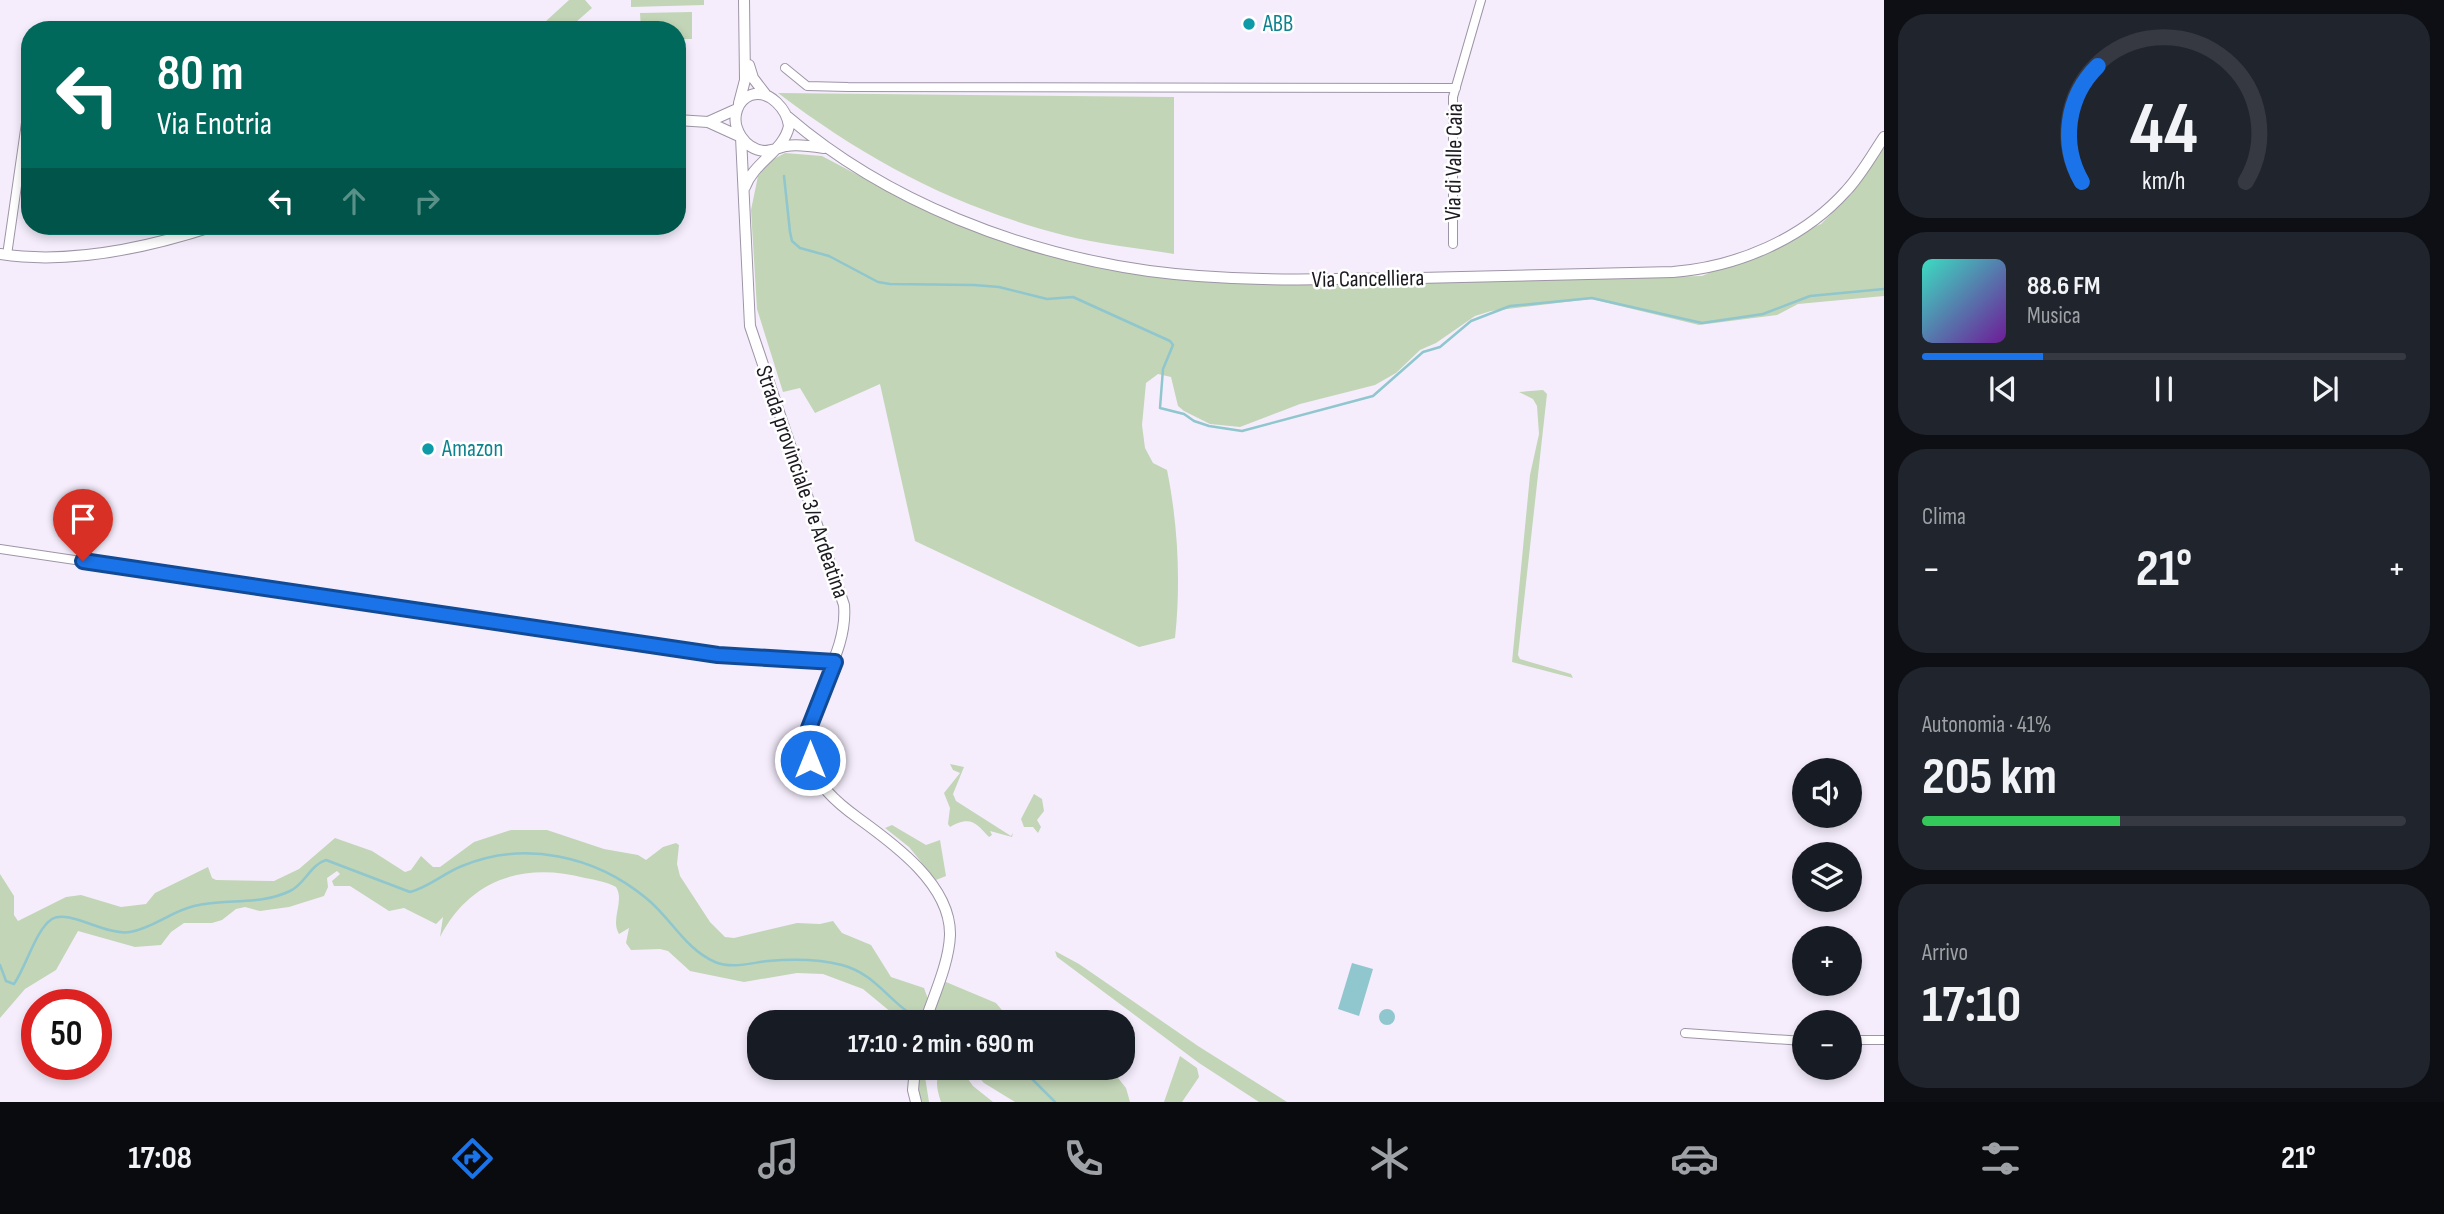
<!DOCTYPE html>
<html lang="it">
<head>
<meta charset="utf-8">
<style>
  body { margin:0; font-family:"Sofia Sans Condensed",sans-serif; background:#20242c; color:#f1f3f6; height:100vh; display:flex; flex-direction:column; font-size:26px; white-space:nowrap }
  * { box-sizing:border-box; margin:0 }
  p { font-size:23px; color:#9ea1a6 }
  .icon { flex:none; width:38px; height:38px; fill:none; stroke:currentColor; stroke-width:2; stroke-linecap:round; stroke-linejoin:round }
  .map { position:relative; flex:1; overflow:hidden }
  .panel { display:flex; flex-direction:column; gap:14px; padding:14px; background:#0d0f14; width:560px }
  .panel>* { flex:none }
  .hud { position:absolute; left:21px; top:21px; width:665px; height:214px; border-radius:28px; box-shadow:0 4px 10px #0003; background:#00695c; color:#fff; overflow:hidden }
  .tools { position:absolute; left:1792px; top:758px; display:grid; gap:14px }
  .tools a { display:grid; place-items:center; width:70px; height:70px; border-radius:50%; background:#171b24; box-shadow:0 4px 10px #0003; font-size:35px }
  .speed { position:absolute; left:21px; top:989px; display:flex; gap:14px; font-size:35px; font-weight:700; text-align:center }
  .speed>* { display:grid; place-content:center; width:91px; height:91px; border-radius:50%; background:#171b24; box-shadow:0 4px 10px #0003; line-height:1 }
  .speed .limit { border:10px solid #d22; background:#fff; color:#111 }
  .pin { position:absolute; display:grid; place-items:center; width:60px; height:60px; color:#fff; margin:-72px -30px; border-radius:50% 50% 50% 0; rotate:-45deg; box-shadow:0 0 7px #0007 }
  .pin .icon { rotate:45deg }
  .me { position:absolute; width:77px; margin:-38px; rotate:0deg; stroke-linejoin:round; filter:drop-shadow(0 0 5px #0008) }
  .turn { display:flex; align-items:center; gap:24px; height:147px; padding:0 21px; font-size:32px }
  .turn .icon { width:91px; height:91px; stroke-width:2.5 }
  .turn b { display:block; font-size:49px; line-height:60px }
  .lanes { display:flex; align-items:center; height:66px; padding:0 21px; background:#0003; justify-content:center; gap:35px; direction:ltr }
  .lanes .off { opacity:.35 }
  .big { font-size:52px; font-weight:700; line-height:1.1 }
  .panel .tile { flex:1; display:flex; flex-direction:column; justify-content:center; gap:10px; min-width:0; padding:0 24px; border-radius:28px; background:#20242c }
  .panel .dial { align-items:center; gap:0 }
  .dial svg { height:182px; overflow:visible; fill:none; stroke:#363941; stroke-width:7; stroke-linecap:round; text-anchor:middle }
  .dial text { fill:#f1f3f6; stroke:none }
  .song { display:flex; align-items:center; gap:21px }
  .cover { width:84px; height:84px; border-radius:10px; background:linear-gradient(135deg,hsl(170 70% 55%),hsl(280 70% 35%)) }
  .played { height:7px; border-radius:4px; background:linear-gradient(90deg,#1a73e8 25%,#363941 25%) }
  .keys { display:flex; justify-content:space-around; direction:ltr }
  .heat { display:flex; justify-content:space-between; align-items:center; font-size:38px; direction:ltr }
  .charge { height:10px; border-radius:5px; background:linear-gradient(90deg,#34c759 41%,#363941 0) }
  .trip { position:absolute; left:747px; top:1010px; width:388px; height:70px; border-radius:28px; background:#171b24; box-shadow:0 4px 10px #0003; font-weight:700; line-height:70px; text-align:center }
  .tab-bar { display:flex; height:112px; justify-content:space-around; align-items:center; background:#090b0e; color:#9ea1a6 }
  .tab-bar .icon { width:49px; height:49px }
  .tab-bar .active { color:#1a73e8 }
  .tab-bar b { font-size:32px; color:#f1f3f6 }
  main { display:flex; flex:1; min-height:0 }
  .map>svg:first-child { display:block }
  .green { fill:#c2d5b7 }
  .water { fill:#90c6cd }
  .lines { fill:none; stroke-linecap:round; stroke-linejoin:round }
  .stream { stroke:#90c6cd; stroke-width:2.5 }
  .street-casing { stroke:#9d95a6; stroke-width:10 }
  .secondary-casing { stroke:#9d95a6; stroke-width:12 }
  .street { stroke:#fff; stroke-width:8 }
  .secondary { stroke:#fff; stroke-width:10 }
  .route-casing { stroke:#114b97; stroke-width:18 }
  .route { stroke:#1a73e8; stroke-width:12 }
  .culture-dot { fill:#0f9aa8; stroke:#fff; stroke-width:2.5 }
  .labels { text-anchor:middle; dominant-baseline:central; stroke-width:5; stroke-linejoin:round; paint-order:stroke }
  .culture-label { font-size:23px; fill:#0d838f; stroke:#fff; text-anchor:start }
  .street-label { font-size:23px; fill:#1c1920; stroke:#fff }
</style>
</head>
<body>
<main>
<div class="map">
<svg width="1884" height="1102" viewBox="0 0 1884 1102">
  <rect width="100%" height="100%" fill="#f5edfc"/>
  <path class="green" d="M569,0H585L592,8L567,30H552L545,22Z
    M631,0H704V5L631,7Z
    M692,12V39H677V30H641L640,13Z
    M778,93L1174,97V254C1137,248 1099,244 1063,235C953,206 868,161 778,93Z
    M1884,148V296L1798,304L1777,315L1699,325L1591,299L1491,311L1475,316L1436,343L1420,350L1396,373L1375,385L1300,404L1240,427L1210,424L1184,411L1178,406L1171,377L1158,374L1146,383L1142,425L1145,448L1153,463L1167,470C1178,524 1181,583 1175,638L1139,647L915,541L880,384L815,413L800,388L783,392L757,309L751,210L758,176L772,160L785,153L822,156L922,209L993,237L1125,271L1191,281L1325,285L1702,276L1821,224L1852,193Z
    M1543,390L1547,394L1518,655L1520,659L1571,674L1573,678L1512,662L1530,475L1539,434L1537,406L1533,399L1519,392Z
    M950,764L964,767L953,794L956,801L1011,836L1013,833L1012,837L990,831L992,835L989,837C976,824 972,815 950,827L948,824L950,808L944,793L960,773L953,770Z
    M1034,794L1042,799L1044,811L1037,820L1041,827L1038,833L1033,827H1024L1021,819Z
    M892,825L926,845L940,840L946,876L936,880L909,847L885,828Z
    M511,830H547L604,849L638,855L646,860L663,847L676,843L679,845L677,864L680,876L710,922L725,937L734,938L797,923L820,924L833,921L842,933L871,945L891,977L924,988L928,999L921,1022H903L863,989L823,974L797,973L744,982L690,971L668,951L660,949L631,950L626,943L629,928L619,934C610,919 625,901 616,887C607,882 596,880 585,878C524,862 470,879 440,937L443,917L436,924L404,908L389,911L350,886H334L332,881L340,874L337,871L327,878L328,887L324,896L289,907L260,911L245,907L236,909L222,920L212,923H184L171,932L161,945L135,947L78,931L56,970L25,989L0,1018V874L14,896V915L18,921L66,897L81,895L121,907L146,904L155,893L208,867L212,878L216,880L274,881L299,869L335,838L372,851L405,872L411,870L421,856L433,867H440L474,842Z
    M1055,951L1079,964L1198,1046L1287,1102H1259L1199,1063L1057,957Z
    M946,982L996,1003L1012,1022H930L942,983Z
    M1180,1056L1197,1068L1199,1077L1182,1102H1164Z
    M919,1068H927L925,1077L929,1102H922L918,1090Z
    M960,1068L973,1086L993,1102H941C937,1090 933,1076 945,1068Z
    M970,1068H1110L1126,1088L1130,1102H1015L984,1083Z"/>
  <path class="water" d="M1352,963L1373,969L1359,1016L1338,1009Z
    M1379 1017a8 8 0 1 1 16 0a8 8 0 1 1-16 0Z"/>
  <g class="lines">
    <path class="stream" d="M784,176L790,232L792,241L800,248L829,256L878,282L890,284L974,285L999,287L1047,299L1073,297L1170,341L1173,345L1163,369L1160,408L1184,414L1194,421L1209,426L1242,431L1373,396L1423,352L1440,347L1471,321L1510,306L1592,298L1702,323L1763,314L1810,296L1884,289
      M0,965L6,981L14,984C26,967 36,929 52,919C69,909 106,936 130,932C153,928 172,911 194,906C226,898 259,906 290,891C305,884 310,865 326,860L410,892C429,887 444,873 462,866C525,840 595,856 646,898C671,918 685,949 715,962C732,969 750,963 768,961C791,959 819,959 842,965C879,975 891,1007 924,1021
      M1021,1068L1055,1102"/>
    <g class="street-casing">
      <path id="street" d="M785,68L807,86L848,87L1456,88
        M1453,244V97L1481,0
        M7,255L30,95
        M0,549L718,655L835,662
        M1685,1033L1804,1041
        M1850,1040H1884"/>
    </g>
    <g class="secondary-casing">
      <path id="secondary" d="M749,65L753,78L766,95
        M739,103L745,80L744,0
        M788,117C887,202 1021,253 1149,271C1239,283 1329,279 1419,278C1504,276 1589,274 1673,272C1737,267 1803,239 1846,191C1861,175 1872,155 1884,137
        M677,120L708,122L741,137
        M708,122L737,109
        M741,137L750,326L844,605C849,660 798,708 809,757C816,785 836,802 858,818C894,844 951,885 950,935C949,963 934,995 925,1022
        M745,187C754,162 784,151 789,126C787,110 770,89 751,95C745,97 739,103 737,110C731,128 745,149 764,151C771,151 778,148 786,146C798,144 811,146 824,148
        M0,254C70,265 147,248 214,226
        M915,1068L913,1090L916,1102"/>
    </g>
    <use href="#street" class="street"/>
    <use href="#secondary" class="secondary"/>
  </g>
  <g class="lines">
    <g class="route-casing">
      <path id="route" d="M83,561L718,655L835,662L809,728L810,760"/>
    </g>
    <use href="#route" class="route"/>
  </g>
  <g class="culture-dot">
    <circle cx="1249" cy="24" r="7"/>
    <circle cx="428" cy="449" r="7"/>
  </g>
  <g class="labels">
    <g class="culture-label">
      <text x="1263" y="24">ABB</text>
      <text x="442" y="449">Amazon</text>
    </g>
    <g class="street-label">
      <text transform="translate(1454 162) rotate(-89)">Via di Valle Caia</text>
      <text transform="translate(1368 279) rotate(-1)">Via Cancelliera</text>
      <text transform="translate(802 482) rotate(71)">Strada provinciale 3/e Ardeatina</text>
    </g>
  </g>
</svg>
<div class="tools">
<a><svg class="icon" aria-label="sound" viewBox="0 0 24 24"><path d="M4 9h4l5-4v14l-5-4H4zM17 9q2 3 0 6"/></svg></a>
<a><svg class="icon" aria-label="layers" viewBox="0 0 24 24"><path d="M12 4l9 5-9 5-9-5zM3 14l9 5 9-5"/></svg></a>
<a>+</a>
<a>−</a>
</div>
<div class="speed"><div class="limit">50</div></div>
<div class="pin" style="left:83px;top:561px;background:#d93025"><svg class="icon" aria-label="arrive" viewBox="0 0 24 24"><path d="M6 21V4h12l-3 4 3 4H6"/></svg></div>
<svg class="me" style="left:810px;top:760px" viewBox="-20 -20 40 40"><circle r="17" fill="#1a73e8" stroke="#fff" stroke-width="3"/><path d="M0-11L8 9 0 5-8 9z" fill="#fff"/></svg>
<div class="trip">17:10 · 2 min · 690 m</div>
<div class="hud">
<div class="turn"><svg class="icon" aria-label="left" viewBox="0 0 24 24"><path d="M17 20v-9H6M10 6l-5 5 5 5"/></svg><div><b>80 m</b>Via Enotria</div></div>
<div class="lanes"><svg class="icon" aria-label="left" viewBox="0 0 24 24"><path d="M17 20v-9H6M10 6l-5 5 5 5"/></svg><svg class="icon off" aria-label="ahead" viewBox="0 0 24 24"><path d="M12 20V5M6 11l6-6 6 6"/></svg><svg class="icon off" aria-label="right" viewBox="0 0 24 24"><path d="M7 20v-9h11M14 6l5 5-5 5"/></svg></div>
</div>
</div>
<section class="panel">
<div class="tile dial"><svg viewBox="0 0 100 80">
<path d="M14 69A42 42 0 1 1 86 69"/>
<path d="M14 69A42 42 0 0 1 21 18" stroke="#1a73e8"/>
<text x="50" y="56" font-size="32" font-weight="700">44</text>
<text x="50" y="72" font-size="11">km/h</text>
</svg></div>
<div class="tile">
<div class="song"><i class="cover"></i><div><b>88.6 FM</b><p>Musica</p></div></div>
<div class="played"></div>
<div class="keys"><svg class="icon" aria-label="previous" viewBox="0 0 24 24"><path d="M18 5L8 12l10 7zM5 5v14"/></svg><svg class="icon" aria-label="pause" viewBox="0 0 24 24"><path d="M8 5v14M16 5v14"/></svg><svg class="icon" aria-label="next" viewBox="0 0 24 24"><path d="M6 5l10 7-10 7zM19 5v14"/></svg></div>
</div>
<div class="tile"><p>Clima</p>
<div class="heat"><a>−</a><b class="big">21°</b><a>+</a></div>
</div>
<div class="tile"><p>Autonomia · 41%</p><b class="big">205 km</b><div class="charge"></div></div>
<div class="tile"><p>Arrivo</p><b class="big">17:10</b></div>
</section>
</main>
<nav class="tab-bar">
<b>17:08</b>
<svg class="icon active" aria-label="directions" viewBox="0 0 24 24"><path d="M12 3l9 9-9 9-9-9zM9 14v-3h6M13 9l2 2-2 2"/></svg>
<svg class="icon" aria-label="music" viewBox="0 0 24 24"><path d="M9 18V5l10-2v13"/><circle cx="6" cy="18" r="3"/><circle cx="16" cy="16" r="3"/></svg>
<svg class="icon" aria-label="phone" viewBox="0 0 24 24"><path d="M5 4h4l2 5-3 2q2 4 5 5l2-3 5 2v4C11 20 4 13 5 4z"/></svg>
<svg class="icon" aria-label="climate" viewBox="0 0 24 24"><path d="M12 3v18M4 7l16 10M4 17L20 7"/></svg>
<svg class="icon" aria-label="car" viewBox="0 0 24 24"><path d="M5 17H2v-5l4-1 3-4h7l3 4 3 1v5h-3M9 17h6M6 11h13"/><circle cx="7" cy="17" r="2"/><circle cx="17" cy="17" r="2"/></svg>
<svg class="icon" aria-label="filters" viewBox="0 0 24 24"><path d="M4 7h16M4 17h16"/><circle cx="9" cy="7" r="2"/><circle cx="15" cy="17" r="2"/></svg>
<b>21°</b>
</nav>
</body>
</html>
